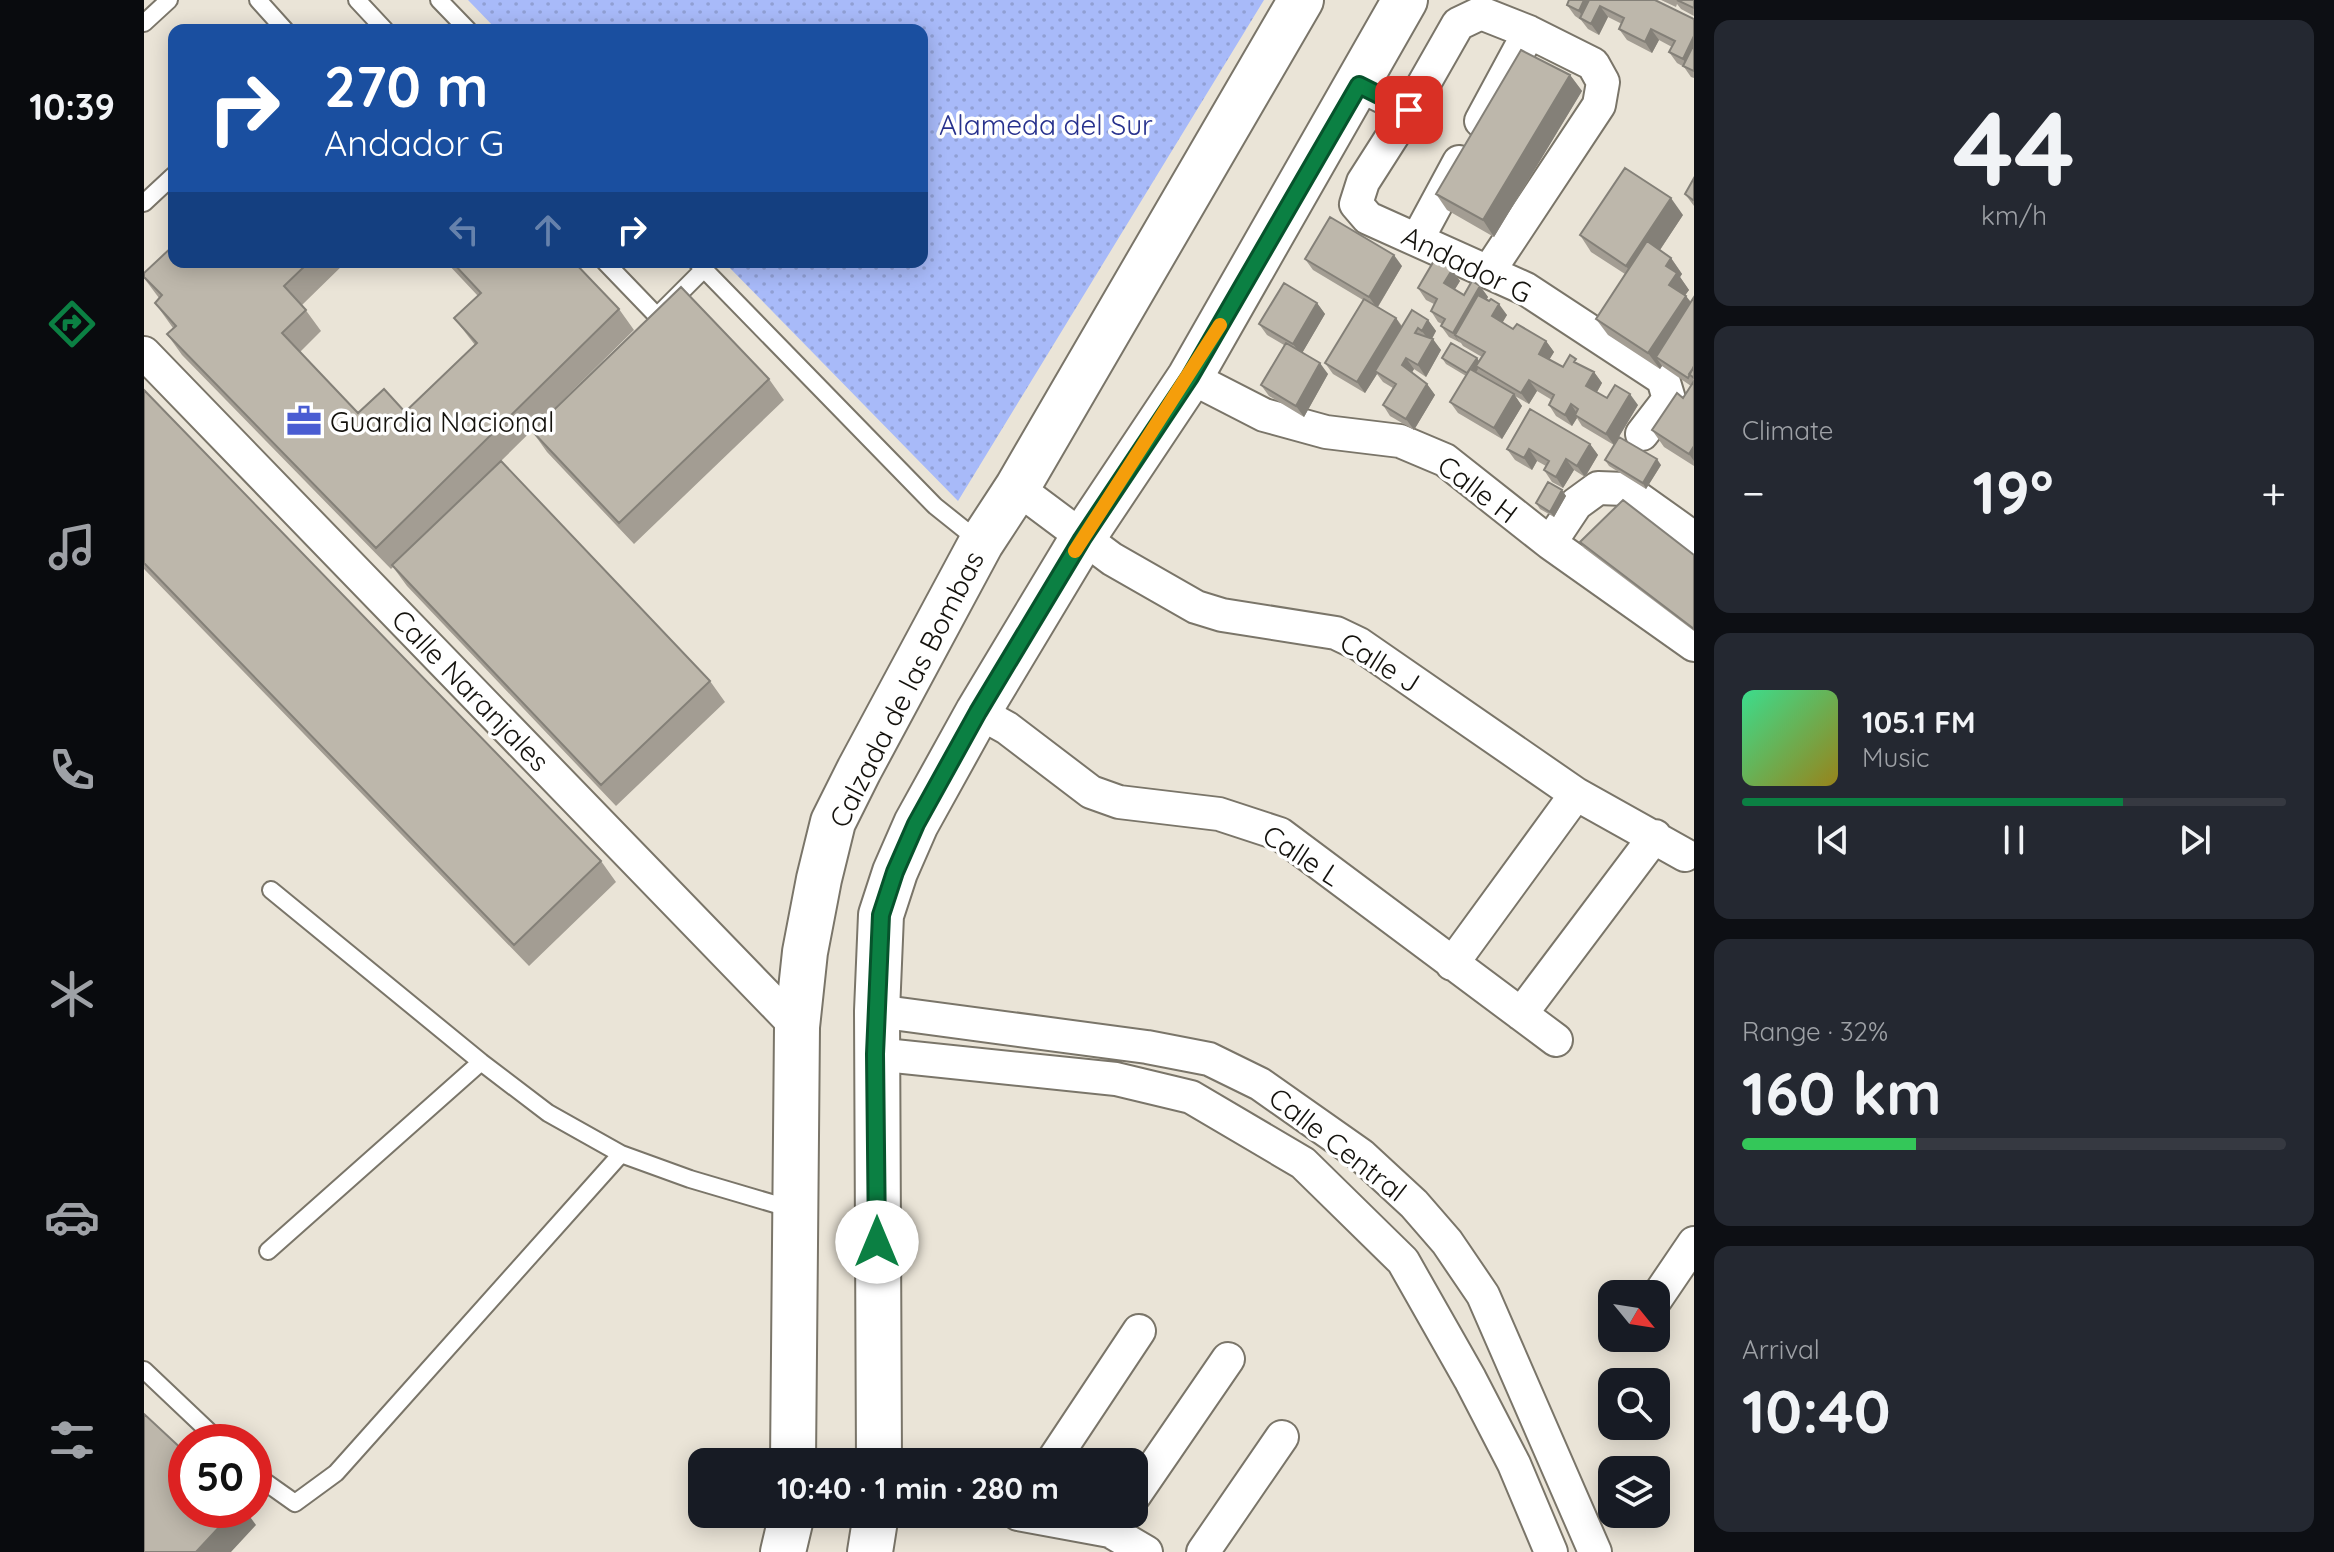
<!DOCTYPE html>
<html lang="en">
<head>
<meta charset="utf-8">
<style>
  body { margin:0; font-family:Quicksand,sans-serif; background:#242831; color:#f1f3f6; height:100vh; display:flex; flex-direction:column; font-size:30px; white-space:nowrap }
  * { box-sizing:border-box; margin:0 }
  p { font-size:26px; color:#9ea1a6 }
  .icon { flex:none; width:44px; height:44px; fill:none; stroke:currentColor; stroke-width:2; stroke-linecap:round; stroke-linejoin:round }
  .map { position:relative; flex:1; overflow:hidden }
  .sheet { display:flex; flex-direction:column; gap:20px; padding:20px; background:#0d0f14; width:640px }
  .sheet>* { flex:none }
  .hud { position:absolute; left:24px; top:24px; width:760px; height:244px; border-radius:16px; box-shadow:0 4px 20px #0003; background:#1a4fa0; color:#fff; overflow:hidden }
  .needle { width:52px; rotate:120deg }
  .fabs { position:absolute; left:1454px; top:1280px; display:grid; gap:16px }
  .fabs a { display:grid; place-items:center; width:72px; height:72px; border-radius:16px; background:#171b24; box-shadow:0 4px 20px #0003; font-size:40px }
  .speed { position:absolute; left:24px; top:1424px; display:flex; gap:16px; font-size:40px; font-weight:700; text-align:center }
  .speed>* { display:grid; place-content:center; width:104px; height:104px; border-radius:50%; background:#171b24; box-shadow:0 4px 20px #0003; line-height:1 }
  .speed .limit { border:12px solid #d22; background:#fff; color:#111 }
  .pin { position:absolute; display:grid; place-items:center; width:68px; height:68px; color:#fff; margin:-34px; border-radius:16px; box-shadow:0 4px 12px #0006 }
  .me { position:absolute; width:88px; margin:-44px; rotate:0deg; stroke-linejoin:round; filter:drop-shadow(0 0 6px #0008) }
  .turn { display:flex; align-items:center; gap:28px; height:168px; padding:0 24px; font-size:36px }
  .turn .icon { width:104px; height:104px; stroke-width:2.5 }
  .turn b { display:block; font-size:56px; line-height:68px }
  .lanes { display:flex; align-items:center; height:76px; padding:0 24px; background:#0003; justify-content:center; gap:40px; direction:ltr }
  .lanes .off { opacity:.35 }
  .big { font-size:60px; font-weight:800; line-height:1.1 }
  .sheet .tile { flex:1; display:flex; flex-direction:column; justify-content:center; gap:12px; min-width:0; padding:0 28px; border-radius:16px; background:#242831 }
  .sheet .dial { align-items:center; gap:0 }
  .dial b { font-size:104px; line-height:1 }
  .song { display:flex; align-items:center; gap:24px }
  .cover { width:96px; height:96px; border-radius:12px; background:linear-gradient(135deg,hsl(150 70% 55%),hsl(50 70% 35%)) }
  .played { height:8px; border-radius:4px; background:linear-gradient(90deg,#0b8043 70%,#363941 70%) }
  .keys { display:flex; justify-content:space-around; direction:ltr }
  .heat { display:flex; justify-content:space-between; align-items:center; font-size:44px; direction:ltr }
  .charge { height:12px; border-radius:6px; background:linear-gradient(90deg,#34c759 32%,#363941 0) }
  .trip { position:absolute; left:544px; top:1448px; width:460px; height:80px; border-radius:16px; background:#171b24; box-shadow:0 4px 20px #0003; font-weight:800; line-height:80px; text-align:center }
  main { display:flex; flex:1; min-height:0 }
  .tab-bar { display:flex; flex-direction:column; width:144px; justify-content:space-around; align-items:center; background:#090b0e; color:#9ea1a6 }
  .tab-bar .icon { width:56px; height:56px }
  .tab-bar .current { color:#0b8043 }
  .tab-bar b { font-size:36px; color:#f1f3f6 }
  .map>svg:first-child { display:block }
  .park { fill:url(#park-dots) }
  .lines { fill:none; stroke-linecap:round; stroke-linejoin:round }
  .lane-casing { stroke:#7a7569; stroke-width:20 }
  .street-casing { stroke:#7a7569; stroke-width:36 }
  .secondary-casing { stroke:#7a7569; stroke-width:48 }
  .lane { stroke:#fff; stroke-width:16 }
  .street { stroke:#fff; stroke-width:32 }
  .secondary { stroke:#fff; stroke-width:44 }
  .wall { fill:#a39d93 }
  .shaded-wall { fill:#848078 }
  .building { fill:#bdb7ab; stroke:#848078; stroke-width:2 }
  .route-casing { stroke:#07532c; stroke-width:20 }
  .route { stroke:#0b8043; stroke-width:14 }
  .slow { stroke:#f59e0b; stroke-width:14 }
  .labels { text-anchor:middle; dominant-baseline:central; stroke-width:7; stroke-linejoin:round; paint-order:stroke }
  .park-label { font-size:28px; fill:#27318d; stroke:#fff }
  .street-label { font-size:28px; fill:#14120d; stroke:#fff }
  .poi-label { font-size:28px; fill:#14120d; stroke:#fff; text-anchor:start }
</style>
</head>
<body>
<main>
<nav class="tab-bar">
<b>10:39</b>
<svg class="icon current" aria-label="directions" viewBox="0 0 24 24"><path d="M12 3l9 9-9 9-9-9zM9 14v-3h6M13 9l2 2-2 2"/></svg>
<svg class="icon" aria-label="music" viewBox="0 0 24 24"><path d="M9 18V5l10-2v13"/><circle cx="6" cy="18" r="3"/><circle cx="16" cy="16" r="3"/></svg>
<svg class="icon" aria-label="phone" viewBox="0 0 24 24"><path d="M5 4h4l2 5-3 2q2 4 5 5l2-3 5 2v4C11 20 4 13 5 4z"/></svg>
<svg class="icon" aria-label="climate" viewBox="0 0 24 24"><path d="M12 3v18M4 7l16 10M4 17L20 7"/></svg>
<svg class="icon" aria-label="car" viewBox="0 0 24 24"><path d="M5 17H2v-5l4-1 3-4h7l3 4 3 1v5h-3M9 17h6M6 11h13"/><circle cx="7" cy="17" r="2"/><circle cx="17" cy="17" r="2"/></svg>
<svg class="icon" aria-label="filters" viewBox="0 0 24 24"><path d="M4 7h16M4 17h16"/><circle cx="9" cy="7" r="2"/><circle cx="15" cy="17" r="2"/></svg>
</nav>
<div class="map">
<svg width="1550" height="1552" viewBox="0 0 1550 1552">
  <defs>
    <pattern id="park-dots" width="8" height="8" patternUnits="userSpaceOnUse" patternTransform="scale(2)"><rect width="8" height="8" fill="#a8baf9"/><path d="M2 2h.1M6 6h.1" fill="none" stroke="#909fd4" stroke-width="1.8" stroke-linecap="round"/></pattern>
  </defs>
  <rect width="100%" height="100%" fill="#eae4d7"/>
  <path class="park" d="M324,0H1120L814,501L580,262H778V30H353Z"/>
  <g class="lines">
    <g class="lane-casing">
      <path id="lane" d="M114,0L141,30
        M213,0L241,30
        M295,0L324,30
        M0,23L25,0
        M0,203L30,175
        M461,262L513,316L560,269
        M553,262L791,506L836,542
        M127,890L337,1062L404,1113L477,1154L546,1179L651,1210
        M124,1251L337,1062
        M0,1370L76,1442
        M110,1474L151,1503L192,1473L477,1154"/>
    </g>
    <g class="street-casing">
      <path id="street" d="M1215,85L1265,110L1219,182L1212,204L1224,218L1382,289L1519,379L1525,399L1498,434
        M1265,110L1314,24L1337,13L1385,32L1449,64L1459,82L1455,105L1345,271
        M1337,121L1385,32
        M1274,238L1315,162
        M0,353L653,1027
        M1046,377L1120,415L1182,432L1256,441L1301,460L1406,543L1550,645
        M873,488L968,559L1052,607L1078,615L1192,633L1215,644L1432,794L1541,855
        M1406,543L1432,504L1454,488L1481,489L1550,538
        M834,712L863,728L947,792L975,802L1075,814L1136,834L1412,1040
        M1308,964L1432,794
        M733,1011L1003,1047L1065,1059L1116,1084L1217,1155L1270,1204L1303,1242L1339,1295L1451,1552
        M1377,1014L1511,836
        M731,1054L972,1079L1047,1097L1159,1163L1259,1261L1326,1379L1370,1464L1407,1552
        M1512,1299L1550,1243
        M908,1462L995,1331
        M990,1496L1084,1359
        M874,1514L966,1531L1002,1552
        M1059,1552L1138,1437"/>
    </g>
    <g class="secondary-casing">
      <path id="secondary" d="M649,1462L653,1027L661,952L675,879L689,822L715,770L837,543L873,488L1157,0
        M735,1462L733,1011L737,915L751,872L772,824L834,712L938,539L1046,377L1261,0
        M639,1552L648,1514
        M726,1552L732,1514"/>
    </g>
    <use href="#lane" class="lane"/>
    <use href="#street" class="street"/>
    <use href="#secondary" class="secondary"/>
  </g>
  <path class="wall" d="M1425,0L1550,19V78L1547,77L1540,67L1533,63L1525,52L1528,47L1515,40L1508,53L1483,40L1475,29L1478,24L1464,17L1455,35L1444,29L1437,20L1431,16L1423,5Z
    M1517,0H1550V16L1537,9L1533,4L1532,7Z
    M1426,75L1438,91L1350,237L1303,210L1292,194Z
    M1550,178V206L1541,194Z
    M1539,215L1516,250L1527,258L1538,274L1536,277L1545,290L1541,295L1547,302L1550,297V466L1520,447L1508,430L1539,398L1547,386L1518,366L1516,369L1464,335L1452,319L1481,274L1447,252L1436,235Z
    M1161,259L1258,266L1234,307L1252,318L1258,326L1284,320L1292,331L1288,339L1297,350L1282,377L1270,369L1268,372L1283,384L1291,395L1270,430L1246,416L1239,405L1249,388L1239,382L1233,374L1221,393L1189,374L1181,363L1219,300L1169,270Z
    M30,262H202L158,305L177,331L156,352L214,413L261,412L331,345L310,318L334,296L302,262H430L475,309L490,330L357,461L566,681L581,702L472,806L263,586L249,567L247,569L38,355L23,334L29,328L11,303L15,298L0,278Z
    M1308,270L1316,281L1311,289L1320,295L1336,286L1344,297L1342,300L1363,315L1358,322L1369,329L1402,341L1410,352L1405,360L1419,367L1437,366L1450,372L1458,383L1453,392L1463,398L1494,405L1470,445L1438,426L1433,418L1428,426L1412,416L1405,405L1408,400L1393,391L1385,404L1371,396L1378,406L1358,439L1314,413L1306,402L1322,376L1302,364L1298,358L1335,361L1338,357L1319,346L1317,343L1305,337L1297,326L1298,324L1294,322L1287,311L1290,304L1282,300L1274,288Z
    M1173,303L1181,314L1158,353L1184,374L1160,417L1125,396L1117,385L1140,345L1123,335L1115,324Z
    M625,379L640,400L490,544L403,452L388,431Z
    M0,390L457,861L472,882L385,966L0,569Z
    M1446,444L1454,455L1441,477L1430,470L1419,488L1408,482L1400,470L1402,466L1393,461L1388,470L1371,460L1363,449Z
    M1461,460L1517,465L1502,489L1465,466Z
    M1418,490L1422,496L1410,517L1396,509L1392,503Z
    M1436,542L1550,555V631L1440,548Z"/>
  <path class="shaded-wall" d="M1440,0H1453L1442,22L1435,11Z
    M1456,6L1464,17L1455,35L1447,24Z
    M1507,29L1515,40L1508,53L1501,42Z
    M1550,36V63L1546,70L1539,59Z
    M1426,75L1438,91L1350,237L1339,220Z
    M1527,198L1539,215L1494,283L1482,266Z
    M1250,255L1258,266L1233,308L1225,297Z
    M1527,258L1538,274L1536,277L1545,290L1537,301L1525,285L1522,266Z
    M1308,270L1316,281L1308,294L1300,283Z
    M1336,286L1344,297L1319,339L1311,335L1316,344L1309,333Z
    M1542,296L1550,307L1512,357L1518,366L1516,369L1504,353Z
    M1173,303L1181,314L1157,355L1149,344Z
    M1355,304L1363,315L1356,327L1348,316Z
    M1252,318L1259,329L1231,371L1233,374L1221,393L1213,382Z
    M1284,320L1292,331L1286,342L1278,331Z
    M1289,339L1297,350L1282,377L1274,365Z
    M1402,341L1410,352L1402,365L1395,354Z
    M1262,358L1270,369L1266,376L1258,365Z
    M1333,358L1337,364L1332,366L1334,369L1328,379L1324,374Z
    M1176,363L1184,374L1160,417L1152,406Z
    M1450,372L1458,383L1450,397L1442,386Z
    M1385,380L1393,391L1385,404L1377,393Z
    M1283,384L1291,395L1270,430L1262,419Z
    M1370,394L1378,406L1358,439L1350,428Z
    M1486,394L1494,405L1470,445L1462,434Z
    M1427,404L1434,415H1431L1433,418L1428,426L1421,415Z
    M1446,444L1454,455L1441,477L1433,466Z
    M1550,446V461L1545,454Z
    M1385,449L1393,461L1388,470L1380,458Z
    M1422,459L1430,470L1419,488L1412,477Z
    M1513,459L1517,465L1502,489L1499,483Z
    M1418,490L1422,496L1410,517L1406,512Z
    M91,1510H101L112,1525L87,1552H52Z"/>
  <path class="building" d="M1425,0H1440L1435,11L1423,5Z
    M1445,0H1511L1550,19V36L1539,59L1525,52L1531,41L1507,29L1501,42L1475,29L1480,18L1456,6L1447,24L1436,18Z
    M1533,0H1550V8Z
    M1550,44V71L1539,66Z
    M1377,50L1426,75L1339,220L1292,194Z
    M1481,168L1527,198L1482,266L1436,235Z
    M1550,178V199L1549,200L1541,194Z
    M1186,217L1250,255L1225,297L1161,259Z
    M1503,241L1527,258L1522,266L1533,273L1525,285L1542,296L1504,353L1452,319Z
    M30,245V262H165L140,286L162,310L138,333L214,413L240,389L261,412L333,343L310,318L337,293L308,262H430L475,309L232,548L23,334L32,326L11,303L18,295L0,277V273Z
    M1291,259L1308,270L1300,283L1320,295L1328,281L1336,286L1309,333L1297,326L1301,319L1287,311L1293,299L1274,288Z
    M1140,283L1173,303L1149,344L1115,324Z
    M537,287L625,379L475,523L388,431Z
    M1334,295L1345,301L1347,299L1355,304L1348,316L1369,329L1373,324L1402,341L1395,354L1419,367L1426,355L1432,359L1430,362L1450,372L1442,386L1463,398L1471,385L1486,394L1462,434L1431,415L1434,409L1427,404L1421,415L1405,405L1410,395L1385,380L1377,393L1332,366L1341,352L1311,335Z
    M1550,297V366L1544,378L1512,357Z
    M1220,299L1252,318L1213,382L1181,363Z
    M1268,310L1284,320L1278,331L1274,328L1271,333L1289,339L1274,365L1262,358L1258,365L1283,384L1262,419L1239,405L1252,384L1231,371Z
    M1142,343L1176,363L1152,406L1117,385Z
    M1307,343L1333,358L1323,373L1298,358Z
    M1550,367V378L1545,374Z
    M1326,369L1370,394L1350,428L1306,402Z
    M1550,381V446L1545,454L1508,430L1533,393L1539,398Z
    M0,390L457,861L370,945L0,563Z
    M1386,409L1446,444L1433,466L1422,459L1412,477L1400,470L1405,461L1385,449L1380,458L1363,449Z
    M1475,437L1513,459L1499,483L1461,460Z
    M357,461L566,681L457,785L248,565Z
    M1404,482L1418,490L1406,512L1392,503Z
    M1479,500L1550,555V629L1436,542Z
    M0,1414L42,1453V1510H91L52,1552H0Z"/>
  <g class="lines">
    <g class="route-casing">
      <path id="route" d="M733,1242L731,1054L737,915L751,872L772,824L834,712L938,539L1046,377L1215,85L1265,110"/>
    </g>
    <use href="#route" class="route"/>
    <path class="slow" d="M931,551L1076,325"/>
  </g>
  <defs>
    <g id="office-bare" transform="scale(2.76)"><path d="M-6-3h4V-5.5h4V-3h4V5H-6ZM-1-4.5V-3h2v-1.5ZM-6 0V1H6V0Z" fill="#4a5dd2" stroke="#fff" stroke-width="2.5" paint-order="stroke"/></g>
  </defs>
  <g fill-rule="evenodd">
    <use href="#office-bare" x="160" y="421"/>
  </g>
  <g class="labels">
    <g class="park-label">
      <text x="902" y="124">Alameda del Sur</text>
    </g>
    <g class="street-label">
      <text transform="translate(1323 264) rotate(26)">Andador G</text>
      <text transform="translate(1334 489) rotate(37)">Calle H</text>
      <text transform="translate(1236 662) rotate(32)">Calle J</text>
      <text transform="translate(762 689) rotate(-63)">Calzada de las Bombas</text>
      <text transform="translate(327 690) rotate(46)">Calle Naranjales</text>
      <text transform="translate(1158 855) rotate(33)">Calle L</text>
      <text transform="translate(1194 1144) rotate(38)">Calle Central</text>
    </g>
    <g class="poi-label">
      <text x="186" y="421">Guardia Nacional</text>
    </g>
  </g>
</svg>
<div class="fabs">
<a><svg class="needle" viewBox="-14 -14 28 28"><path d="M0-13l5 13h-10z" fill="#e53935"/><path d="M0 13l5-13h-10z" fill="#9ea1a6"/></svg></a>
<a><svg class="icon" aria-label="search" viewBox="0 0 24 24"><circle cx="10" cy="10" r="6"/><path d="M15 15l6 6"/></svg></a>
<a><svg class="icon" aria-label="layers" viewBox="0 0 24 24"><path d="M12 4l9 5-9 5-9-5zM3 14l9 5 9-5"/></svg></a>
</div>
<div class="speed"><div class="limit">50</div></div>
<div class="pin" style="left:1265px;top:110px;background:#d93025"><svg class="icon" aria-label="arrive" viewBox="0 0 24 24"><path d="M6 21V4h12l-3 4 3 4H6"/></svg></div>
<svg class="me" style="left:733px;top:1242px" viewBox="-20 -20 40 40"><circle r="19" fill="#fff"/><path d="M0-13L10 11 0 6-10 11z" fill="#0b8043"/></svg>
<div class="trip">10:40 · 1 min · 280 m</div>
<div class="hud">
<div class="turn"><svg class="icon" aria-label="right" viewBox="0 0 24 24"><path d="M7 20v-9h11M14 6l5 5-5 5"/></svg><div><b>270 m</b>Andador G</div></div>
<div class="lanes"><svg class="icon off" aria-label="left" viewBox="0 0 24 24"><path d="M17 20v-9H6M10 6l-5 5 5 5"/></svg><svg class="icon off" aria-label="ahead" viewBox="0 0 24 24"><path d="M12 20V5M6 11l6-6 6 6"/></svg><svg class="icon" aria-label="right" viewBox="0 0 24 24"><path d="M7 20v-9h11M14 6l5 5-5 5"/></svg></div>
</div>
</div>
<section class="sheet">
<div class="tile dial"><b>44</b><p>km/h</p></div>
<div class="tile"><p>Climate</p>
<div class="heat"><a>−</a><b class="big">19°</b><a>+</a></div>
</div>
<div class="tile">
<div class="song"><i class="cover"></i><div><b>105.1 FM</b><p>Music</p></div></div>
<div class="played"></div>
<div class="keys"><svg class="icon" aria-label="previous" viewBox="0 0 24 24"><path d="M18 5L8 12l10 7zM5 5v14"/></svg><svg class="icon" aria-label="pause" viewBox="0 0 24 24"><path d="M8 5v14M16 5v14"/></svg><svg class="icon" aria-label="next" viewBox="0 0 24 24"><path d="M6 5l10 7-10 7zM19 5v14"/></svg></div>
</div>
<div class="tile"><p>Range · 32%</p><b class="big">160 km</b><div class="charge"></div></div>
<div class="tile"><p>Arrival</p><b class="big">10:40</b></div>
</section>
</main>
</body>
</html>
